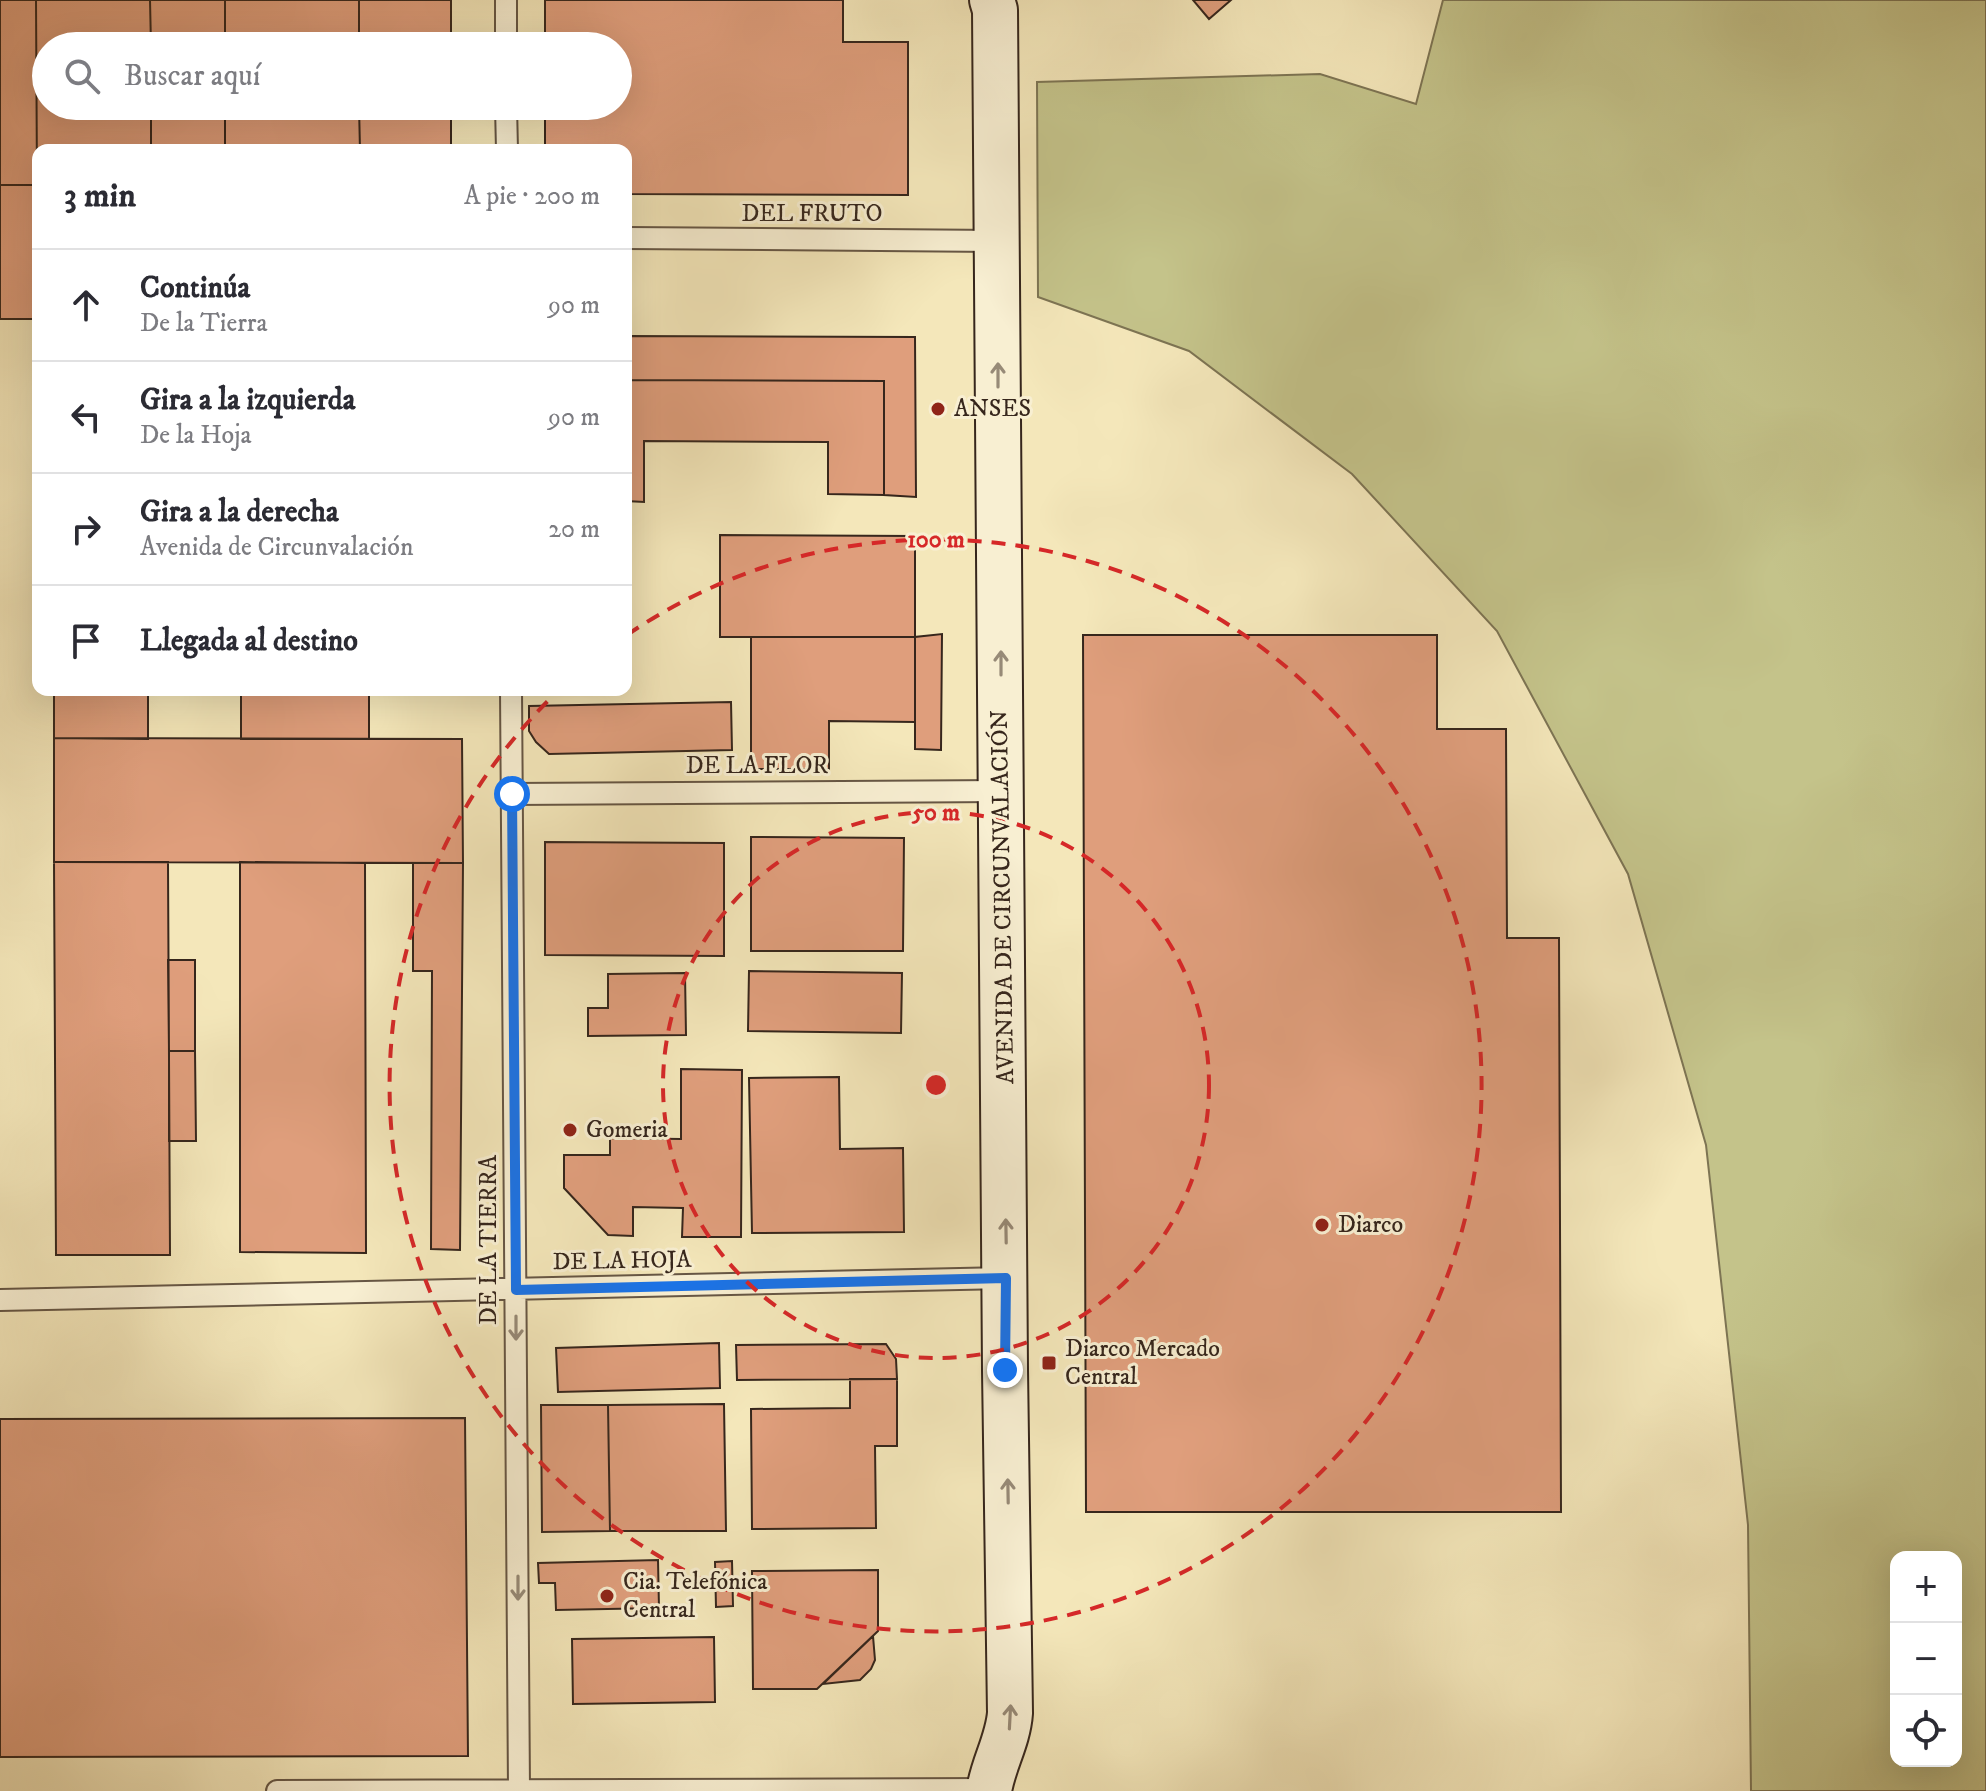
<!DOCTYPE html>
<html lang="es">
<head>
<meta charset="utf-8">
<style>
	body { margin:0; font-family:"IM FELL DW Pica",serif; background:#f7f7f7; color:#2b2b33 }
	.controls { position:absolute; right:24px; bottom:24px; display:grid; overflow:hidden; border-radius:16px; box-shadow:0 8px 32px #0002 }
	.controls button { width:72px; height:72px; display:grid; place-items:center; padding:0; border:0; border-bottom:2px solid #e1e1e2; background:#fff; color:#2b2b33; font:40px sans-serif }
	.stop { position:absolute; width:24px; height:24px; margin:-18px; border:6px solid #1a73e8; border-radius:50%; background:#fff }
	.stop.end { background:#1a73e8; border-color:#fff; box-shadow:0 2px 8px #0008 }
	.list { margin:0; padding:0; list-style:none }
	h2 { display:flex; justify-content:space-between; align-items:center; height:104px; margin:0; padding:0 32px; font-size:34px }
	h2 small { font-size:26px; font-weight:400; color:#7c7c81 }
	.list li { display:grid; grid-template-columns:52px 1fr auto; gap:24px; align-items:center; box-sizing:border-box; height:112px; padding:0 32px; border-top:2px solid #e1e1e2 }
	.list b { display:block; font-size:30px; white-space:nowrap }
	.list p { margin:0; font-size:26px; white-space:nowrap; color:#7c7c81 }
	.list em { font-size:26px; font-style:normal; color:#7c7c81 }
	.icon { flex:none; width:44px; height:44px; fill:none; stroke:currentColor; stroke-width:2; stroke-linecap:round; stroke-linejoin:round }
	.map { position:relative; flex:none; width:1986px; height:1791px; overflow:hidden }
	.search { position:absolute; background:#fff; box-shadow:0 8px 32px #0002; left:32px; top:32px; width:600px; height:88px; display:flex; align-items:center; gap:20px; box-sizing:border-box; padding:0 28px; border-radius:44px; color:#7c7c81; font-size:30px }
	.panel { position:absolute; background:#fff; box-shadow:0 8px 32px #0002; left:32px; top:144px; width:600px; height:552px; border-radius:16px }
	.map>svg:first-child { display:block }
</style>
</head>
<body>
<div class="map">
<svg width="1986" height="1791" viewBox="0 0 1986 1791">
	<rect width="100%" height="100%" fill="#f4e7ba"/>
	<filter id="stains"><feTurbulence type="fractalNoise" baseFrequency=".0025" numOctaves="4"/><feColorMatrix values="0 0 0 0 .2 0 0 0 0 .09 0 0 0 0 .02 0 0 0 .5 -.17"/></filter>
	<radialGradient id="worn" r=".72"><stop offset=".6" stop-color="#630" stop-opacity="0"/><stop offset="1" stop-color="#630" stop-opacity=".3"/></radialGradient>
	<path fill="#c4c38a" stroke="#7d7453" stroke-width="2" fill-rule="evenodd" d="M1443 0H1986V1791H1751L1748 1525 1706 1145 1628 874 1497 631 1352 474 1189 351 1038 297 1037 82 1320 74 1416 104ZM1896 1557H1956V1761H1896Z"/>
	<path fill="#df9e7c" stroke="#36261c" stroke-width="2" d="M0 0H36L37 185H0Z
		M36 0H150L151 46H46V106H151V150H38L37 185Z
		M150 0H225V46H151Z
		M225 0H359V46H225Z
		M359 0H451V46H359Z
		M545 0H843V42H908V195L626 194V150H545V106H618V46H545Z
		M1193 0H1231L1209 19Z
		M151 106H225V150H151Z
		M225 106H359L360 150H225Z
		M359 106H451V150H360Z
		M0 185H38V319H0Z
		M626 336 915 337 916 497 884 495V381L626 380Z
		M626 380 884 381V495L828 494V442L644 441V502L626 501Z
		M720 535 915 536V637H720Z
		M942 634 941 750 915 749V637Z
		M1083 635H1437V729H1506L1507 938H1559L1561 1512H1086Z
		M751 637H915V722L829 721V769H751Z
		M54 690H148V739L54 738Z
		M241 690H369V739H241Z
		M731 702 732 750 549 754 536 742 529 731V706Z
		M54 738 462 739 463 863 54 862Z
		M751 837 904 838 903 951H751Z
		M545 842 724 843V956L545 955Z
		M54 862H168L170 1255H56Z
		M240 862 365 863 366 1253 240 1252Z
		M413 863H463L460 1250 431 1249 432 971H413Z
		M168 960H195V1051H169Z
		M749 971 902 973 901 1033 748 1031Z
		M685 973 686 1035 588 1036V1008H608V974Z
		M169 1051H195L196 1141H169Z
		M681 1069 742 1070 741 1237H682L683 1208 633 1207V1236L608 1235 564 1188V1155H610V1138L681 1139Z
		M839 1077 840 1149 903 1148 904 1232 752 1233 749 1078Z
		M719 1343 720 1388 558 1392 556 1348Z
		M886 1344 896 1359 897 1379 737 1380 736 1345Z
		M850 1379H897V1446H875L876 1528 752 1529 751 1409 850 1408Z
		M724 1404 726 1531H610L608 1405Z
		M541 1405H608L610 1531 542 1532Z
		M465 1418 468 1756 0 1757V1419Z
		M658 1560 659 1608 556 1610 555 1583H539L538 1563Z
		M732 1561 733 1606 716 1607 715 1562Z
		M878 1570V1631L817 1689H753L752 1571Z
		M873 1636 875 1660 871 1669 860 1680 823 1684Z
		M714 1637 715 1702 573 1704 572 1639Z"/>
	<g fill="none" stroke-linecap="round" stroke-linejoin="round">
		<g stroke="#665644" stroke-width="24">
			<path id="lane" d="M506 0V46
				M506 106 507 150
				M626 238 997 241
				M511 690 519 1790
				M512 794 1002 791
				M0 1300 1006 1278
				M277 1791 989 1789"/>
		</g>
		<g stroke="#36261c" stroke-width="48">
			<path id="secondary" d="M989 1791C993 1764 1008 1741 1010 1713L1005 1370 995 10 992 0"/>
		</g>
		<use href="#lane" stroke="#f8efd2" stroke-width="20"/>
		<use href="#secondary" stroke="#f8efd2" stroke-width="44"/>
	</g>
	<defs><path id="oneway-shaft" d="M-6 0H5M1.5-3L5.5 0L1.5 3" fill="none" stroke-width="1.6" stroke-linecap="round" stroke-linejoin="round" transform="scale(2)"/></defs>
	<g stroke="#978a77">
		<use href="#oneway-shaft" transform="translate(998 375) rotate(-90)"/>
		<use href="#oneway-shaft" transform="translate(1001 663) rotate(-90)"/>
		<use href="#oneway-shaft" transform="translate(1006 1231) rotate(-91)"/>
		<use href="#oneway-shaft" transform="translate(516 1328) rotate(90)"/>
		<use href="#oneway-shaft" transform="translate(1008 1491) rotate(-91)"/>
		<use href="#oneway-shaft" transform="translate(518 1588) rotate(90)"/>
		<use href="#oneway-shaft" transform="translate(1010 1717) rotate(-87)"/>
	</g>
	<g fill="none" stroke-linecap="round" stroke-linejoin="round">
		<path stroke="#1a73e8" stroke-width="10" d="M512 794 516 1290 1006 1278 1005 1370"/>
	</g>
	<g fill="none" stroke="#d62828" stroke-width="4" stroke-dasharray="14 10">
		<circle cx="936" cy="1085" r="273"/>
		<path d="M627 635A546 546 0 1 1 557 692"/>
	</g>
	<g fill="#8f2418" stroke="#f8efd2" stroke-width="3">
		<circle cx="938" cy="409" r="8"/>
		<circle cx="570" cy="1130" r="8"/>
		<circle cx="1322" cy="1225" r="8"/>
		<rect x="1041" y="1355" width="16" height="16" rx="4"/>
		<circle cx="607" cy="1596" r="8"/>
	</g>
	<g text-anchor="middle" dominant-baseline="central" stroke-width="6" stroke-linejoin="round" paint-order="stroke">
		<g font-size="24" fill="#36261c" stroke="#f8efd2">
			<text x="812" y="214">DEL FRUTO</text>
			<text x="757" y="766">DE LA FLOR</text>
			<text transform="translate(1003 897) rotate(-91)">AVENIDA DE CIRCUNVALACIÓN</text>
			<text transform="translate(489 1240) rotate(-90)">DE LA TIERRA</text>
			<text transform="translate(622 1261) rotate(-1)">DE LA HOJA</text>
		</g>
		<g font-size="24" fill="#36261c" stroke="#f8efd2" text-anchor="start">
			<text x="954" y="409">ANSES</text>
			<text x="586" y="1130">Gomeria</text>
			<text x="1338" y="1225">Diarco</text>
			<text x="1065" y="1349">Diarco Mercado<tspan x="1065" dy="28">Central</tspan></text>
			<text x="623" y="1582">Cia. Telefónica<tspan x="623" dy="28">Central</tspan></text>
		</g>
	</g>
	<circle cx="936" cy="1085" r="12" fill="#d62828" stroke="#f8efd2" stroke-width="4"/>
	<g font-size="24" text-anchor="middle" font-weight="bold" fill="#d62828" stroke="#f8efd2" stroke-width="6" stroke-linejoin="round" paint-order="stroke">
		<text x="936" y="547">100 m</text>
		<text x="936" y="820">50 m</text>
	</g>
	<rect width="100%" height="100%" filter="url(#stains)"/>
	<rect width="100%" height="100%" fill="url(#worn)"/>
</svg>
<div class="controls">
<button>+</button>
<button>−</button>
<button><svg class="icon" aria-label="locate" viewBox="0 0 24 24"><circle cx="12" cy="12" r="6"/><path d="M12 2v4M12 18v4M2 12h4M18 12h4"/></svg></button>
</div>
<div class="stop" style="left:512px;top:794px"></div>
<div class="stop end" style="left:1005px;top:1370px"></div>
<div class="search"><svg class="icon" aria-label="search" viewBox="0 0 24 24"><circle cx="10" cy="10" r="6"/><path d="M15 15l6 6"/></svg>Buscar aquí</div>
<section class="panel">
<h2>3 min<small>A pie · 200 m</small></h2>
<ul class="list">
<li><svg class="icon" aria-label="ahead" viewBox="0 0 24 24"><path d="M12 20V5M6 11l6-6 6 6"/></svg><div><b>Continúa</b><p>De la Tierra</p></div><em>90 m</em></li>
<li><svg class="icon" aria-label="left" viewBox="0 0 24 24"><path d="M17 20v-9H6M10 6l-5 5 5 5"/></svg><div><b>Gira a la izquierda</b><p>De la Hoja</p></div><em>90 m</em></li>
<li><svg class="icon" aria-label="right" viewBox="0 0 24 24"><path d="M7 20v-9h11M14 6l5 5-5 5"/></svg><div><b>Gira a la derecha</b><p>Avenida de Circunvalación</p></div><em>20 m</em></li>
<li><svg class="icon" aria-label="arrive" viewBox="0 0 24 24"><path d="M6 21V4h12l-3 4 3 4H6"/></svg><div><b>Llegada al destino</b></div></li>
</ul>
</section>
</div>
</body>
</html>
